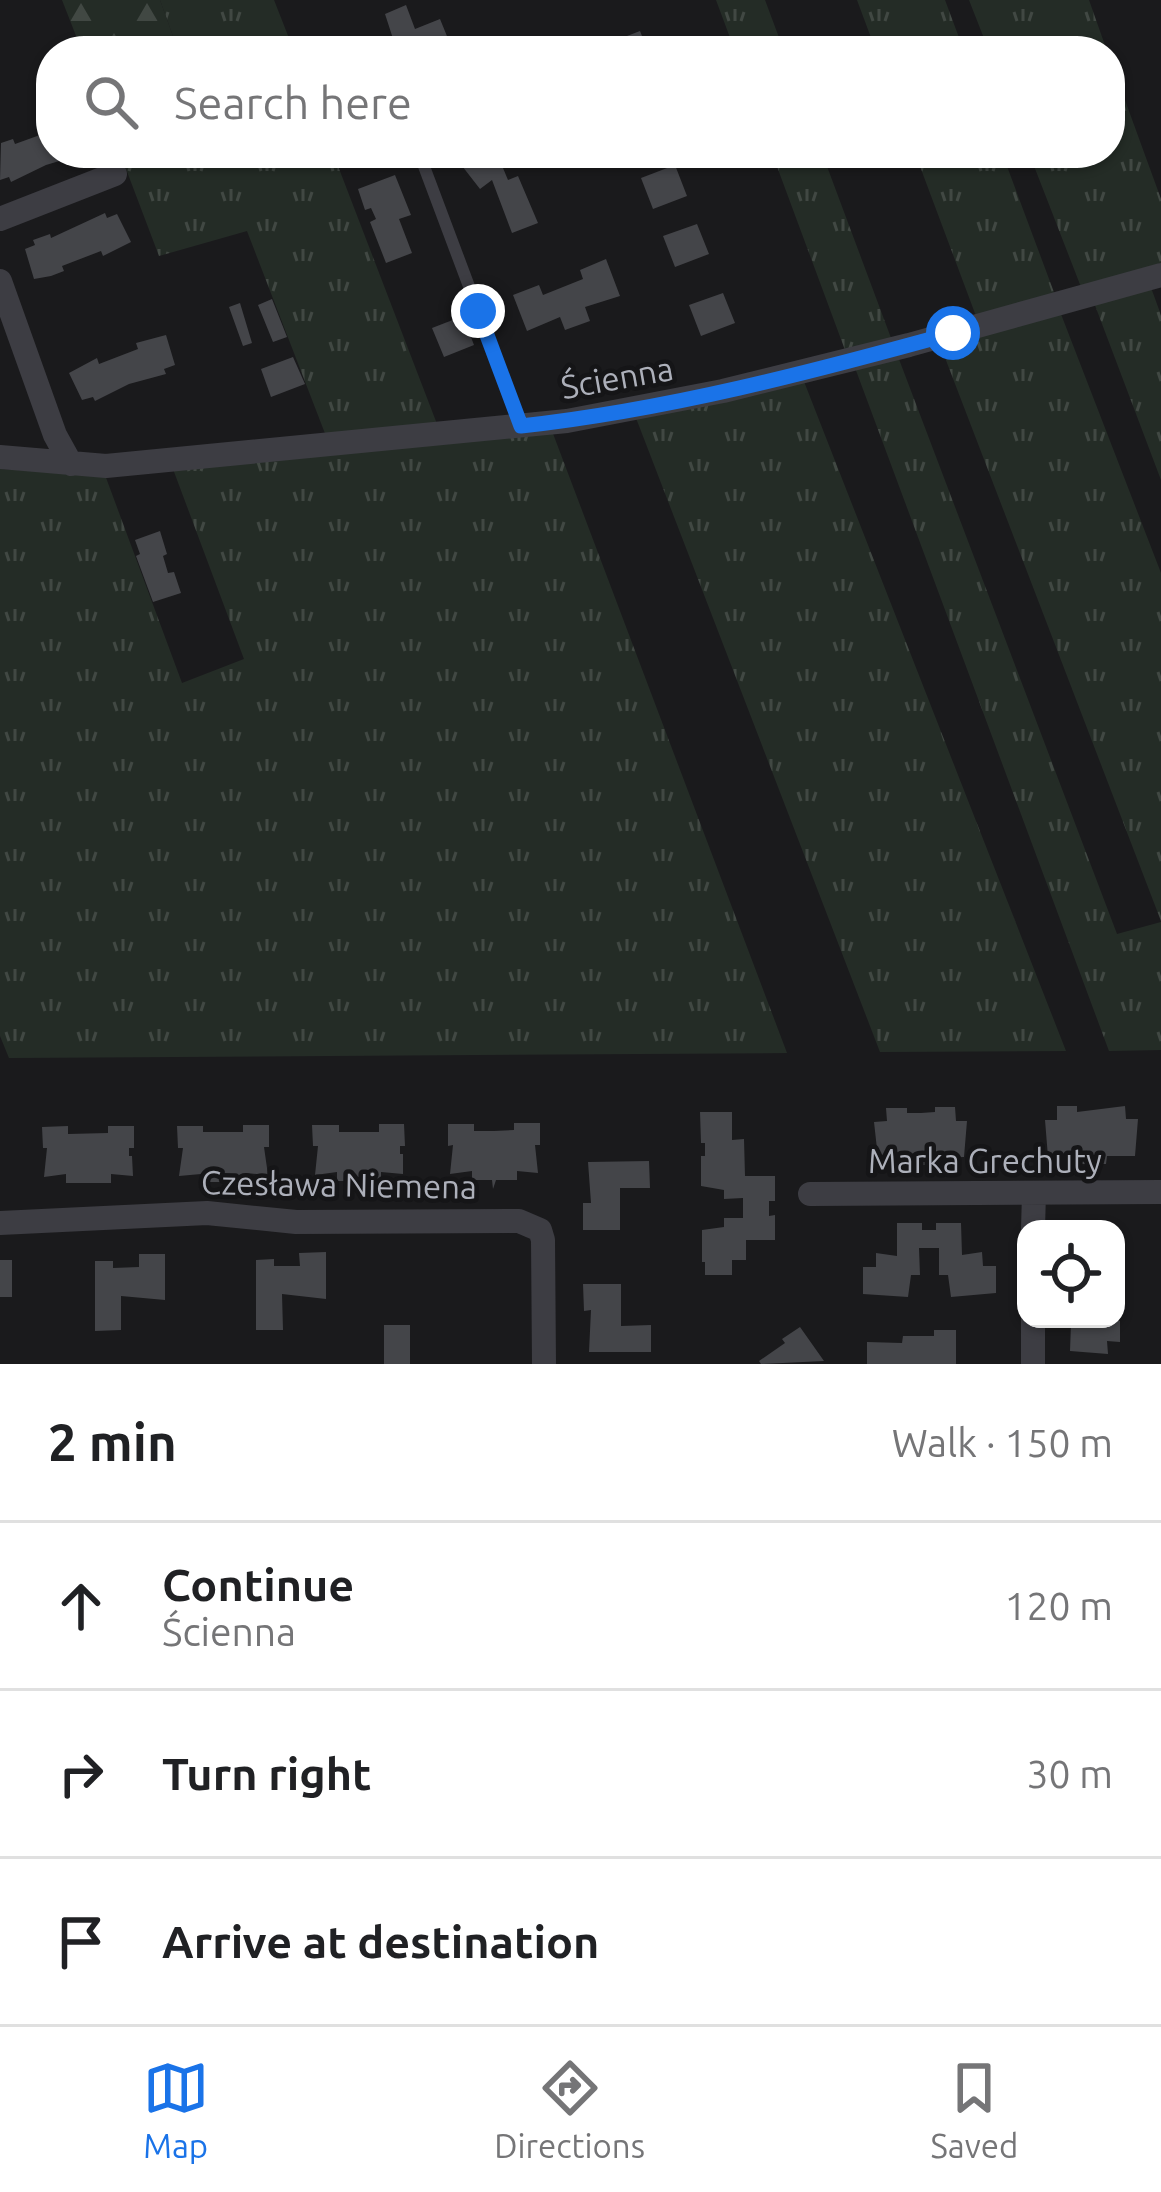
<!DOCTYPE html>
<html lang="en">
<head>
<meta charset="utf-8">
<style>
	body { margin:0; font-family:Ubuntu,sans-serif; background:#f6f6f6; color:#202124 }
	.controls { position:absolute; right:36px; bottom:36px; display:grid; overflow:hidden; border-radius:24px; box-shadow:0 3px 9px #0004 }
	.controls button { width:108px; height:108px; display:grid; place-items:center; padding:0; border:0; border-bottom:3px solid #e0e0e0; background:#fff; color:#202124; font:60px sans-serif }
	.stop { position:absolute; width:36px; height:36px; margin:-27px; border:9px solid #1a73e8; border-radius:50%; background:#fff }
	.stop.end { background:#1a73e8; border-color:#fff; box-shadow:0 3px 12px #0008 }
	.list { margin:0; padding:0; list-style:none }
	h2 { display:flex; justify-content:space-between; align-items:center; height:156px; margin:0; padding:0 48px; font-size:51px }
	h2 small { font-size:39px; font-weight:400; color:#757577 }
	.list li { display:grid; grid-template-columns:78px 1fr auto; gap:36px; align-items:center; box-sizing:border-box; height:168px; padding:0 48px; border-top:3px solid #e0e0e0 }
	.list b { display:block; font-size:45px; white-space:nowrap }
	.list p { margin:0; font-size:39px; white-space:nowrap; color:#757577 }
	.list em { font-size:39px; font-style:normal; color:#757577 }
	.icon { flex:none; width:66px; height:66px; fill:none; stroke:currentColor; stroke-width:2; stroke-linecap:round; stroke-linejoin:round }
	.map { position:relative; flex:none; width:1161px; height:1364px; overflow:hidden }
	.search { position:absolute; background:#fff; box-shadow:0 3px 9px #0004; left:36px; right:36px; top:36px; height:132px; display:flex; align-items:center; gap:30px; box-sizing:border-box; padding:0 42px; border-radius:48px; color:#757577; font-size:45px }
	.sheet { height:660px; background:#fff }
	nav { display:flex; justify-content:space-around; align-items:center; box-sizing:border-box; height:168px; border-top:3px solid #e0e0e0; background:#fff; font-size:33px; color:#757577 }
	nav a { display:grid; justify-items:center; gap:6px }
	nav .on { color:#1a73e8 }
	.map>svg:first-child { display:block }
</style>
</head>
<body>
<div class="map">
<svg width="1161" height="1364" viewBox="0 0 1161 1364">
	<defs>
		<pattern id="grass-tufts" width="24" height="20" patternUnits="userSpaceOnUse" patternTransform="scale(3)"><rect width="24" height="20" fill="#242c26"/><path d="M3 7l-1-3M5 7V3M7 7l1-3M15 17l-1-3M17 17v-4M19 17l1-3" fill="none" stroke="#414843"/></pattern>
		<pattern id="forest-firs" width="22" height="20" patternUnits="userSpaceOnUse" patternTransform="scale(3)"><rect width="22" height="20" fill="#242c26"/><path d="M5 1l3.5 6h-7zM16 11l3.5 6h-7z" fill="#414843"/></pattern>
	</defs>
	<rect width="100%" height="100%" fill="#1a1a1c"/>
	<path fill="url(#grass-tufts)" d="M160 0H274L294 51H134L174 39Z
		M716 0H765L784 51H735Z
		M857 0H945L964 51H876Z
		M969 0H1089L1107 51H989Z
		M1110 59 1161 199V263L1081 287 1029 153H1110Z
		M120 153H333L437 424 326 436 247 231 159 256Z
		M772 153H822L891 338 845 350Z
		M915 153H1002L1055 295 976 316Z
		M1150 285 1161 315V480L1093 300Z
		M1059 309 1161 573V921L939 342Z
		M897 354 1117 934 1161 922V1050L1109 1051 854 365Z
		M803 379 1066 1051 880 1052 636 418Z
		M552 431 787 1053 9 1058 0 1036V469L105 475 182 683 244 659 173 469Z"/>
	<path fill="url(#forest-firs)" d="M62 0H160L174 39 134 51H82Z"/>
	<path fill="#444549" d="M406 5 415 29 440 19 451 46 460 43 464 51H397L385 14Z
		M640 31 648 51H588Z
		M51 131V153H86L46 165 11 182 9 177 0 180 1 143 13 139 15 144Z
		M452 153H524L503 168 508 180 518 176 538 223 512 233 492 180 480 189Z
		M675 165 687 196 653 209 641 178Z
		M395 175 411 215 399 219 412 253 386 263 370 222 376 219 371 208 365 210 358 189Z
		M105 213 107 218 117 214 131 242 103 256 101 251 62 266 64 271 51 276 34 279 25 249 35 245 33 240 50 234 51 238Z
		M697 224 709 254 675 267 663 236Z
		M606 259 620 296 585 307 590 321 565 330 560 317 527 331 513 295 539 285 543 295 583 279 580 270Z
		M723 293 735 323 701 336 689 305Z
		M272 299 287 337 273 342 258 305Z
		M240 303 252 343 243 346 229 307Z
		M463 316 474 345 444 357 432 328Z
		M166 335 175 365 164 369 166 374 129 384 95 401 93 397 82 400 69 373 97 358 99 364 138 349 136 343Z
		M293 357 305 384 271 397 261 369Z
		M160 531 167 554 163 556 168 573 174 572 181 593 153 602 136 556 140 554 135 540Z
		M1057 1106H1077V1112L1125 1106 1126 1119H1138L1135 1156H1107L1106 1164H1077L1076 1156 1048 1157 1045 1120H1057Z
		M935 1107H955L956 1121H967L964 1157 936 1158V1165H906V1157L878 1158 874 1122 887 1121 886 1108H907V1113H921L935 1112Z
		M700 1112H732V1140L744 1139 745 1176H775V1201H769V1216L775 1215V1240H746V1260H732V1275H705V1262H702V1230L724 1227V1218H743V1198L724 1199V1190L701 1186V1156H705V1143H701Z
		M514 1123H540V1145H535L538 1173 517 1171V1180H496L493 1189 492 1180H472V1171L450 1174 453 1145 448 1146V1124H474V1131H494L514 1130Z
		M379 1124H404L405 1146H400V1154H403V1174L381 1172V1181H337V1172L315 1175 318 1146H313L312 1125H339V1132H379Z
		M243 1125H269V1147H264L268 1175 246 1173V1182H201V1174L179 1176 183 1148H178L177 1126H203V1132H243Z
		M68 1126V1134L108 1133V1126H134V1148H129V1156H132L133 1176 111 1174V1183H66V1174L44 1177 47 1148H43L42 1127Z
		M649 1161 650 1188H620V1230H583V1203H591L588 1162Z
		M897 1223H922V1230H936V1223H961L962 1255 982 1252 983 1266H996V1293L951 1297 948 1275H939V1248H919L920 1275H911L908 1297 863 1294V1267H876V1253L897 1256Z
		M326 1252V1299L282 1294 283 1330H256V1260L274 1259V1266H300L299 1253Z
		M139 1254H165V1300L121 1296V1330L95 1331V1261H113V1268L139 1267Z
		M0 1260H12V1297H0Z
		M583 1284H621V1326L651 1325V1352H589L591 1310 584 1311Z
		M1063 1319H1115L1120 1321V1342L1107 1341 1108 1354 1070 1351 1071 1323H1063Z
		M384 1325H410V1364H384Z
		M800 1327 824 1361 761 1364 759 1361 785 1343 782 1339Z
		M934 1330H956V1364H867V1342L902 1343 903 1336H934Z"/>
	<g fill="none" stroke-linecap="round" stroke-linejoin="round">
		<path stroke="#3d3d43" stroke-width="12" d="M419 153 521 425"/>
		<path stroke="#3d3d43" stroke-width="24" d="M0 219 115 174
			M0 281 55 435 71 464
			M0 457 106 466 567 421 723 391 909 345 1161 275
			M810 1194 1161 1192
			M0 1223 207 1213 296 1222 519 1221 540 1230 543 1240 544 1364
			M1033 1229 1034 1193
			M1033 1364V1319"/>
	</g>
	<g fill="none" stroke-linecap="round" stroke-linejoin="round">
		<path stroke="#1a73e8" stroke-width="15" d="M478 311 521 426C667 410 812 372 953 333"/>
	</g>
	<g text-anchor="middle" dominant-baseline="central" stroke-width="9" stroke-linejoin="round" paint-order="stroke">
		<g font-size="33" fill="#adb0ba" stroke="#151517">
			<text transform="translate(617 377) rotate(-10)">Ścienna</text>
			<text x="985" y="1160">Marka Grechuty</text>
			<text transform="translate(339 1184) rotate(1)">Czesława Niemena</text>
		</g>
	</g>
</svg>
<div class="controls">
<button><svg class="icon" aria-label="locate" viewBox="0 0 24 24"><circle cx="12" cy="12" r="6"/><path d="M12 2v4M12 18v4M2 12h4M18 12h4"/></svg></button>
</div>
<div class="stop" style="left:953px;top:333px"></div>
<div class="stop end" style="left:478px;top:311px"></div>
<div class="search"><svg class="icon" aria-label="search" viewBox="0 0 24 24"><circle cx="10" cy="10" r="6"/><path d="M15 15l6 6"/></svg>Search here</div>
</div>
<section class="sheet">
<h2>2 min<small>Walk · 150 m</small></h2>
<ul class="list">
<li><svg class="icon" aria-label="ahead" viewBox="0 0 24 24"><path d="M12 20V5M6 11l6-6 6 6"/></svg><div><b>Continue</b><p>Ścienna</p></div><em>120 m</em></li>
<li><svg class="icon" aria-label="right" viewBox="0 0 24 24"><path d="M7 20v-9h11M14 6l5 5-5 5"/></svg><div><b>Turn right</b></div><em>30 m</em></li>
<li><svg class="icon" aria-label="arrive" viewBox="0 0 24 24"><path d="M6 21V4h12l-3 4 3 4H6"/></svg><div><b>Arrive at destination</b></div></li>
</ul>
</section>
<nav>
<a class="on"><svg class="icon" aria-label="map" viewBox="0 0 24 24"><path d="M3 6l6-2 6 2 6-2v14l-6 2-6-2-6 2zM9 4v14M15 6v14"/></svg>Map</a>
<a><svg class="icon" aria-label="directions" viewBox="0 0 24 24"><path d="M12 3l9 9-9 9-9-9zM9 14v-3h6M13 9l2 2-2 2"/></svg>Directions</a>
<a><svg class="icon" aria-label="saved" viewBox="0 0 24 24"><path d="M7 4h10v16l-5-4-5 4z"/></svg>Saved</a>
</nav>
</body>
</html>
